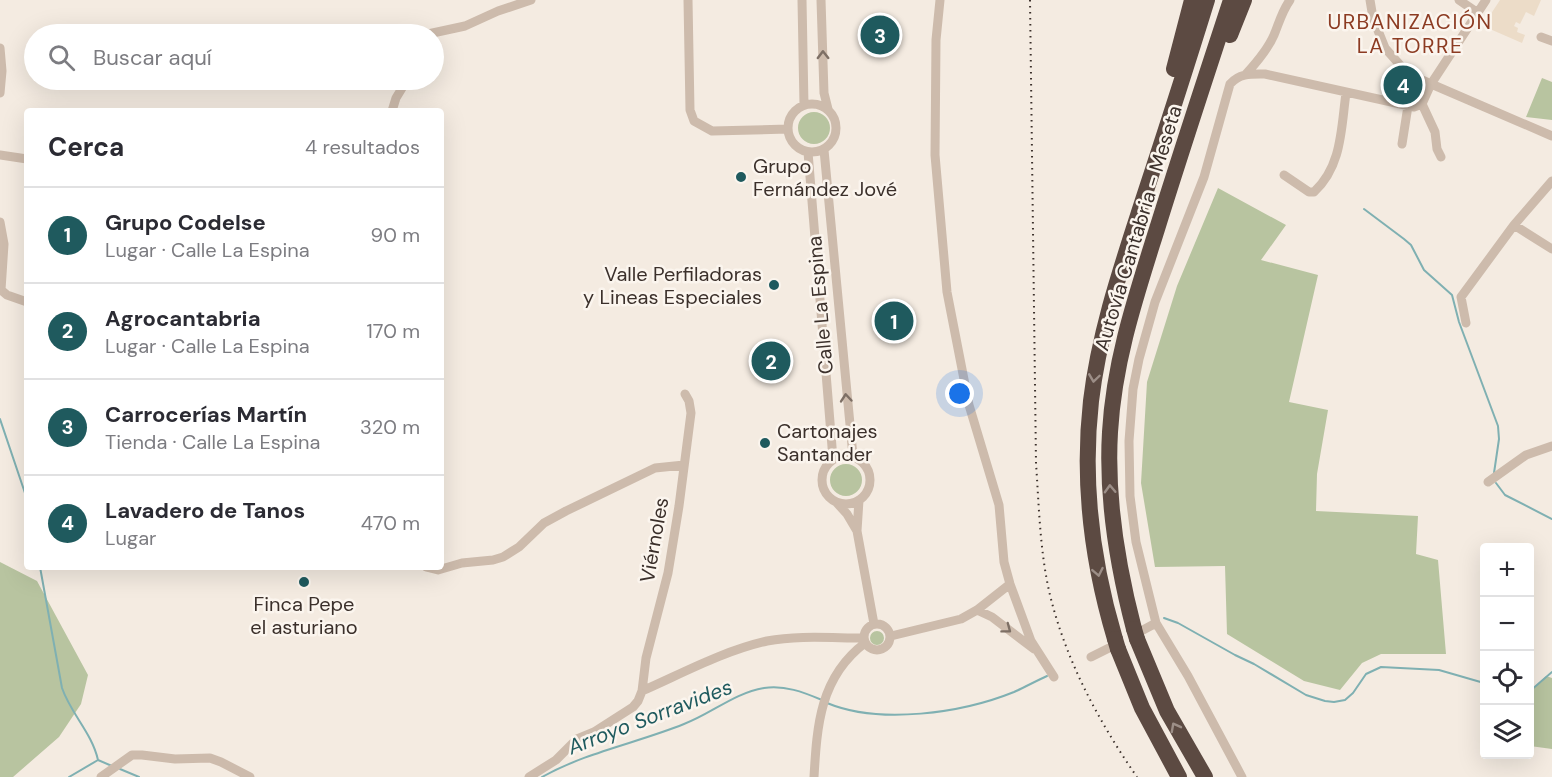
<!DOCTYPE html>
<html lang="es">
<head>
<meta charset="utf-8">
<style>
	body { margin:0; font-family:"DM Sans",sans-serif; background:#f7f7f7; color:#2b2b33 }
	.controls { position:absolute; right:18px; bottom:18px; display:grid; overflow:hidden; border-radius:6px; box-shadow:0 6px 24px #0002 }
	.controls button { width:54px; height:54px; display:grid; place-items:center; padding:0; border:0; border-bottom:2px solid #e1e1e2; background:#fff; color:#2b2b33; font:30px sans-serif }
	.you { position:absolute; left:960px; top:394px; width:21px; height:21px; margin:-15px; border:4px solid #fff; border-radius:50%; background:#1a73e8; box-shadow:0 0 0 9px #1a73e833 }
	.badge { display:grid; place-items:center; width:39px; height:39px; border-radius:50%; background:#1f5a5e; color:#fff; font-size:20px; font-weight:700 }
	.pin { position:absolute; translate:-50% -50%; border:3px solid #fff; box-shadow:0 2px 6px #0006 }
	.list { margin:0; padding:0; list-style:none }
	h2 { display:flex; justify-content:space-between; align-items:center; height:78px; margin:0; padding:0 24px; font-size:26px }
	h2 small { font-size:20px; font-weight:400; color:#7c7c81 }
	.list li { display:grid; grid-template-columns:39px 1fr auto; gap:18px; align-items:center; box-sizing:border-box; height:96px; padding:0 24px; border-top:2px solid #e1e1e2 }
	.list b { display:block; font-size:22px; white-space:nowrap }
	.list p { margin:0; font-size:20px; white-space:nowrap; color:#7c7c81 }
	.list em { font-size:20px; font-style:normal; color:#7c7c81 }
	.icon { flex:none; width:33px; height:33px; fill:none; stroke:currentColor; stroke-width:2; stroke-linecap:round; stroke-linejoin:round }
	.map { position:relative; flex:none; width:1552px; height:777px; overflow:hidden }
	.search { position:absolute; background:#fff; box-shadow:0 6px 24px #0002; left:24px; top:24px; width:420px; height:66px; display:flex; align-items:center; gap:15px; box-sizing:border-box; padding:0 21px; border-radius:33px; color:#7c7c81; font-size:22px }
	.panel { position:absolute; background:#fff; box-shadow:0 6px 24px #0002; left:24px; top:108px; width:420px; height:462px; border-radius:6px }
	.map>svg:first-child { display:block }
</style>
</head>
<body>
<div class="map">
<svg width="1552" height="777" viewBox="0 0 1552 777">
	<rect width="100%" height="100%" fill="#f4ebe1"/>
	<path fill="#b8c4a0" d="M1542 78 1552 82V120L1526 117Z
		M798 128a16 16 0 1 1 32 0a16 16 0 1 1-32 0Z
		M1218 188 1286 225 1261 260 1318 275 1289 402 1328 410 1317 474 1316 511 1418 516 1416 554 1438 560 1446 654H1381L1362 663 1340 690 1304 681 1227 634 1225 566 1155 567 1141 483 1147 382 1177 286Z
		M830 480a16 16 0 1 1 32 0a16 16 0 1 1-32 0Z
		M0 562 37 581 88 675 81 704 59 737 13 777H0Z
		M870 638a7 7 0 1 1 14 0a7 7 0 1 1-14 0Z
		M1546 676 1552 678V749L1530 746V691Z"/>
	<path fill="#ecdcc8" d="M1500 0H1541L1534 16 1526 12 1520 24 1516 22 1514 26 1518 28 1517 32 1525 35 1522 43 1483 26Z
		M1410 78 1426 85 1417 99 1392 98 1400 89 1407 90Z"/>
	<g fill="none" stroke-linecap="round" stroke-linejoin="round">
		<path stroke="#7fb0b2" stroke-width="2" d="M1364 209 1404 239 1411 245 1424 270 1452 295 1459 322 1498 426 1499 439 1494 473
			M0 419 27 499
			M1496 483 1505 495 1552 519
			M40 567 62 688C71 714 92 733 98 760
			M1164 618 1178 623 1235 655 1254 664 1306 695 1325 701 1334 702 1345 700 1353 693 1366 674 1381 667 1439 670 1484 683
			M1530 691 1552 672
			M827 703C880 725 962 713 1014 692 1025 687 1036 681 1047 676
			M98 760 112 766
			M120 769 139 777
			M69 777 98 760
			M542 777C587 752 637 743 684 724 711 714 734 693 764 688 785 685 803 692 822 700"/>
		<path stroke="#cdbbac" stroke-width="9" d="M688 0 690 110 694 121 712 131 788 129
			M802 0 804 105
			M821 0 824 93 828 109
			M940 0 936 40 935 155 947 292 969 405 999 505 1004 562 1010 584 1031 641 1054 677
			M1370 0 1373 18 1385 48 1408 74 1552 136
			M1459 0 1478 13
			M428 34 465 26 498 11 531 0
			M1541 37 1552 41
			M0 48 2 71 0 93
			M1246 74C1257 62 1268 49 1274 35 1279 23 1282 11 1290 0
			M788 128a24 24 0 1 1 48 0a24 24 0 1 1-48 0Z
			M1422 104 1435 132 1437 149 1441 157
			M392 111 396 98 407 80
			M1402 144 1408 106
			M824 150 853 456
			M808 152 833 459
			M0 155 27 159
			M1284 175 1309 192H1314C1342 166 1341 129 1346 93
			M0 222 4 244 1 290 7 295 27 302
			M1514 225 1552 249
			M1466 323 1461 297 1514 225 1552 181
			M822 480a24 24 0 1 1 48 0a24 24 0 1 1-48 0Z
			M1488 482 1526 455 1552 446
			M859 500 857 531 874 624
			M837 503 847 514 857 531
			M426 567 438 570 462 563 493 560 503 557 519 547 544 523 566 511 655 468 684 465
			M977 610 992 617 1034 649
			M864 637a13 13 0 1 1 26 0a13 13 0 1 1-26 0Z
			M1143 630 1156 623
			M891 636 961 619 977 610 1010 584
			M1091 657 1109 648
			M642 691C683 673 723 651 767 641 798 635 832 638 864 638
			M101 777 132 755H142L175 759 210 758 221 762 250 777
			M529 777 556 760 577 739 594 732 633 707 638 701 642 691 646 658 668 573 679 506 691 413 689 401 685 394
			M814 777C817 725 820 677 865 643
			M1242 777 1188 676 1156 623 1136 542 1130 496 1129 441 1133 389 1139 359 1155 302 1204 177 1230 84C1240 73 1251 74 1265 74L1414 107 1422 104 1431 84 1486 0"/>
		<path stroke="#5c4a42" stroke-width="16" d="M1230 35 1244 0
			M1174 69 1192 0
			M1134 629C1117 564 1106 499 1110 432 1114 361 1136 296 1157 229 1181 152 1206 76 1231 0
			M1115 639C1092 562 1082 481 1091 401 1099 333 1121 268 1142 203 1164 136 1186 68 1207 0
			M1137 639 1167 711 1205 777
			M1118 649 1142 708 1179 777"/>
		<path stroke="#3b302b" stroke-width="2" stroke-dasharray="1.5 4.5" stroke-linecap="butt" d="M1030 0 1036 463C1039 507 1040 553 1050 595 1066 661 1099 722 1137 777"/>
		<path stroke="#5c4a42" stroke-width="16" d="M1134 629 1137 639
			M1115 639 1118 649"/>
	</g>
	<defs><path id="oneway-chevron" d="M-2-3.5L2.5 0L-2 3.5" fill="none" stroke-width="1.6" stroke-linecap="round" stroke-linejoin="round" transform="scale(1.5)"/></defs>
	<g stroke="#7d6f65">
		<use href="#oneway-chevron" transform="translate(823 55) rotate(-91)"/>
		<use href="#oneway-chevron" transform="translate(846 398) rotate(-95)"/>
		<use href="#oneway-chevron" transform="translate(1007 629) rotate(37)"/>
	</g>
	<g stroke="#9c8e87">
		<use href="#oneway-chevron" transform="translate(1094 378) rotate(98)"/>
		<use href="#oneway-chevron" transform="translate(1110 489) rotate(-92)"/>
		<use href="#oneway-chevron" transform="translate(1098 572) rotate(79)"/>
		<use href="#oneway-chevron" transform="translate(1175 727) rotate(-118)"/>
	</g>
	<g fill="#1f5a5e" stroke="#fbf5ee" stroke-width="2">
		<circle cx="741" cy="177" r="6"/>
		<circle cx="774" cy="285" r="6"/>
		<circle cx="765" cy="443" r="6"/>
		<circle cx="304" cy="582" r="6"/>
	</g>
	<g text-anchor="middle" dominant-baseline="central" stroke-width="5" stroke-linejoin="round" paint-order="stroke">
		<g font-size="20" fill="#3b302b" stroke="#fbf5ee" text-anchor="start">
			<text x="753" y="166">Grupo<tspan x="753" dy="23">Fernández Jové</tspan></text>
			<text x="762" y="274" text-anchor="end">Valle Perfiladoras<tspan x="762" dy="23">y Lineas Especiales</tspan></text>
			<text x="777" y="431">Cartonajes<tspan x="777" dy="23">Santander</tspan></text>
			<text x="304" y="604" text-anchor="middle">Finca Pepe<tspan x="304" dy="23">el asturiano</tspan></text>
		</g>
		<g font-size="20" fill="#3b302b" stroke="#fbf5ee">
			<text transform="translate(1138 228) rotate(-73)">Autovía Cantabria - Meseta</text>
			<text transform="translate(820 305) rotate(-95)">Calle La Espina</text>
			<text transform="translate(654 540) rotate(-80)">Viérnoles</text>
		</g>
		<g font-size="21" letter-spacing="1.5" fill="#8c3b22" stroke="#fbf5ee">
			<text x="1410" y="22">URBANIZACIÓN<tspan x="1410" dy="24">LA TORRE</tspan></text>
		</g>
		<g font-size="21" font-style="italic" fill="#1f5a5e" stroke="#fbf5ee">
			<text transform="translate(650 717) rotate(-21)">Arroyo Sorravides</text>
		</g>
	</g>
</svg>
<div class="controls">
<button>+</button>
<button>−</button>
<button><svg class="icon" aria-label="locate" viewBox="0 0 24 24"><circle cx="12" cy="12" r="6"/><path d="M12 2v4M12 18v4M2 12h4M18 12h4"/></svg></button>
<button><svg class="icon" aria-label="layers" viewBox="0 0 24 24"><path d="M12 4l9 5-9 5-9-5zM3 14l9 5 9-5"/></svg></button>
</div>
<div class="you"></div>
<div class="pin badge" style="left:894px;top:321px">1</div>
<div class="pin badge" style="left:771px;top:361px">2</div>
<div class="pin badge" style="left:880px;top:35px">3</div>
<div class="pin badge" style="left:1403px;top:85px">4</div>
<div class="search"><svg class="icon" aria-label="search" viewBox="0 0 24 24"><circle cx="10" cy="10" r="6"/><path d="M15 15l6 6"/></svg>Buscar aquí</div>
<section class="panel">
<h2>Cerca<small>4 resultados</small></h2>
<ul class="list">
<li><span class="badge">1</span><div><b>Grupo Codelse</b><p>Lugar · Calle La Espina</p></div><em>90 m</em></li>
<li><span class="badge">2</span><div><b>Agrocantabria</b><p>Lugar · Calle La Espina</p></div><em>170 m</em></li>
<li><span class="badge">3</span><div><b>Carrocerías Martín</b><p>Tienda · Calle La Espina</p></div><em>320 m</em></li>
<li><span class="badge">4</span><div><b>Lavadero de Tanos</b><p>Lugar</p></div><em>470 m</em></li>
</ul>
</section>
</div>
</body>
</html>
